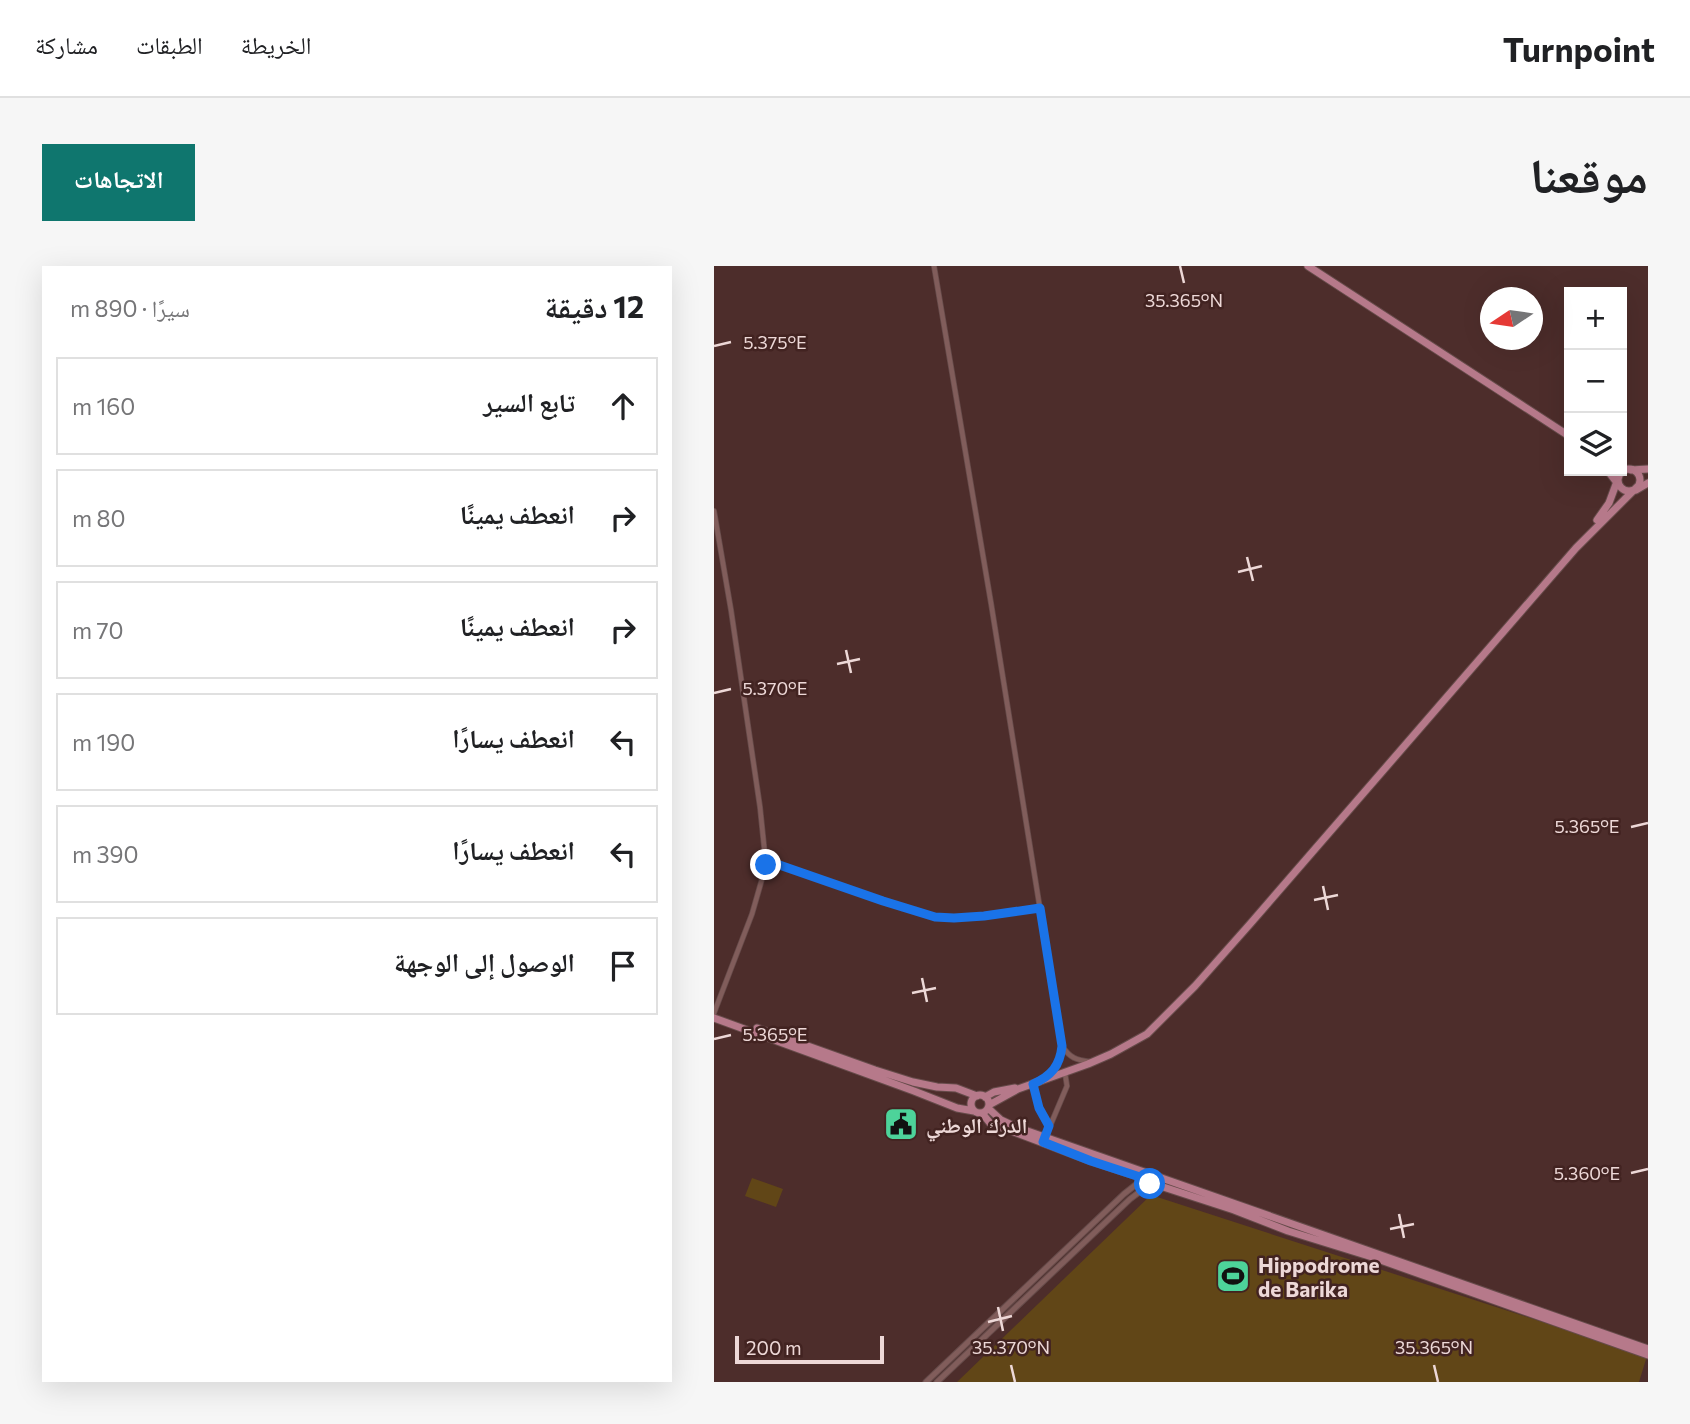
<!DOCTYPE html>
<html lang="ar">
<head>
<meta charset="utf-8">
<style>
	body { margin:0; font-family:Commissioner,"Noto Naskh Arabic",sans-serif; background:#f6f6f6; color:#202124; direction:rtl }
	.controls { position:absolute; right:21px; top:21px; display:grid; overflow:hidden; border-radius:0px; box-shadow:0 7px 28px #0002 }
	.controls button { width:63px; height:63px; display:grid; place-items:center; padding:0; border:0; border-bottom:2px solid #e0e0e0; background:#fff; color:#202124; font:35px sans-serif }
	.compass { position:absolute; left:766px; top:21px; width:63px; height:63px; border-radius:50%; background:#fff; box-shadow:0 7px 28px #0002; rotate:257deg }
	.scale { position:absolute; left:21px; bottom:18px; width:149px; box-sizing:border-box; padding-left:7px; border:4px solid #edd8d7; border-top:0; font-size:19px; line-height:24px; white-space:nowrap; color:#edd8d7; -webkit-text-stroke:5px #422321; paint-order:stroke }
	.stop { position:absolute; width:21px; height:21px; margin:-16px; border:5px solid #1a73e8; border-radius:50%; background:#fff }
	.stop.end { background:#1a73e8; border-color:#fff; box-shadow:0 2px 7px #0008 }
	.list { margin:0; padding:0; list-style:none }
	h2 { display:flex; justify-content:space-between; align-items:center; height:91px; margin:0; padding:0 28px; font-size:30px }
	h2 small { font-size:23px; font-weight:400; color:#757577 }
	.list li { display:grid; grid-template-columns:46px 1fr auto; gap:21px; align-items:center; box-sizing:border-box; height:98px; margin:0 14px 14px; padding:0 14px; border:2px solid #e0e0e0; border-radius:0px }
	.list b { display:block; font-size:26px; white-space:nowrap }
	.list em { font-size:23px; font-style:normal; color:#757577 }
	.icon { flex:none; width:38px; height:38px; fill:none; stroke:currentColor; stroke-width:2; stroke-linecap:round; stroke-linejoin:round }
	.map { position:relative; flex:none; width:934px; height:1116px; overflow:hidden; direction:ltr; border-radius:0px }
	header { display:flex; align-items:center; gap:42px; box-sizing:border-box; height:98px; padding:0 35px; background:#fff; border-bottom:2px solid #e0e0e0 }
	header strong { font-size:33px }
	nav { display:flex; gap:38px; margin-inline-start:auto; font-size:24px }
	.intro { display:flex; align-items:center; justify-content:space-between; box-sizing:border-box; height:168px; padding:0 42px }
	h1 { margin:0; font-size:49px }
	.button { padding:18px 32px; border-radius:0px; background:#0f766e; color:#fff; font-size:24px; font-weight:700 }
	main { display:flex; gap:42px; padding:0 42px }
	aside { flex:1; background:#fff; border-radius:0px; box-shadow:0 7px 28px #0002 }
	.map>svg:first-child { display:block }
</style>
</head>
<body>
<header>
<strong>Turnpoint</strong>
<nav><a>الخريطة</a><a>الطبقات</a><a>مشاركة</a></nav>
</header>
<div class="intro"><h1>موقعنا</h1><a class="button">الاتجاهات</a></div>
<main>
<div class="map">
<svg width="934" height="1116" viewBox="0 0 934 1116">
	<rect width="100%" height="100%" fill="#4d2d2b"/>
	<path fill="#614617" d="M38 912 69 923 62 941 31 930Z
		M437 929 933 1090 925 1116H243Z"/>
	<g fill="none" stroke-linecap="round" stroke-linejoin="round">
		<g stroke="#664b4a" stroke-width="6">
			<path id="minor" d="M220 0 277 337 348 780
				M0 245 17 344 46 541 52 599 38 648 0 747
				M51 594 169 635 221 651 240 652 270 650 326 642
				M332 811 344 800 348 780C356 792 362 794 377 796
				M319 818 325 842 335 860
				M331 872 353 820 351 807"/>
		</g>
		<g stroke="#664b4a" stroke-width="7">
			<path id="tertiary" d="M212 1116 410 928 429 913
				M223 1116 416 933 436 918"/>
		</g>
		<g stroke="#664b4a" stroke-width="9">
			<path id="primary" d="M594 0 855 170
				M904 214a11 11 0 1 1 22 0a11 11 0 1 1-22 0Z
				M917 204 934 203
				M894 205 904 218
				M922 224 934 217
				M883 254 895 237 905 210
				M0 752 200 825 243 842 260 845
				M43 762 161 804 199 816 223 821 242 822 263 830
				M257 838a9 9 0 1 1 18 0a9 9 0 1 1-18 0Z
				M271 831 280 826 301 822
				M275 839 304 823 374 798 397 788 433 768 481 720 536 658 862 282 923 221
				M274 842 287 854 302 861 433 907
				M268 847 276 857 377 895 429 912
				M439 909 934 1083
				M437 917 520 944 574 965 658 991 934 1089"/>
		</g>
		<use href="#minor" stroke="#815d5b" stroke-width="4.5"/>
		<use href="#tertiary" stroke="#815d5b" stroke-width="5"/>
		<use href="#primary" stroke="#b6798a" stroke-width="7"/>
	</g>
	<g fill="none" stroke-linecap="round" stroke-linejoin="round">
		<path stroke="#1a73e8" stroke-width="9" d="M52 599 51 594 169 635 221 651 240 652 270 650 326 642 348 780C346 800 337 810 319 818L325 842 335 860 329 876 377 895 429 912 431 916 436 918"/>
	</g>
	<path fill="none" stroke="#edd8d7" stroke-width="2.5" d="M466 0 470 17M0 80 17 76M533 291 539 315M524 306 548 300M132 384 137 407M123 398 146 393M0 427 17 423M917 561 934 557M609 620 614 644M600 634 624 629M208 712 213 736M198 727 222 722M0 773 17 769M917 907 934 903M685 948 690 972M676 963 700 958M284 1041 289 1065M274 1056 298 1050M297 1099 301 1116M720 1099 724 1116"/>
	<defs>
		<g id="civic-square" transform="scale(1.75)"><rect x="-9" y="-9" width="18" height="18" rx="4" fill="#4dd39a" stroke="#422321"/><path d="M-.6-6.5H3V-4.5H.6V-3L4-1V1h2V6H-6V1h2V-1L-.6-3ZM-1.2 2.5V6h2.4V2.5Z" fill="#111"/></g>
		<g id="stadium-square" transform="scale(1.75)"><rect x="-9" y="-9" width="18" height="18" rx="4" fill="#4dd39a" stroke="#422321"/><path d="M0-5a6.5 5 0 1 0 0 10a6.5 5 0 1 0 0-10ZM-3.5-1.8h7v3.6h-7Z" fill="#111"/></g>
	</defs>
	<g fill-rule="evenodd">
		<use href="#civic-square" x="187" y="858"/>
		<use href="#stadium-square" x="519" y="1010"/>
	</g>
	<g text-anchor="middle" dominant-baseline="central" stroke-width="5" stroke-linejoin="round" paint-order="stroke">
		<g font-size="21" font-weight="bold" fill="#edd8d7" stroke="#422321" text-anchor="start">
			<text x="212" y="858">الدرك الوطني</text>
			<text x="544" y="998">Hippodrome<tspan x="544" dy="24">de Barika</tspan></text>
		</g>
	</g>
	<g font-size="18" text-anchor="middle" fill="#edd8d7" stroke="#422321" stroke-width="5" stroke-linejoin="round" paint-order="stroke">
		<text x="470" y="41">35.365°N</text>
		<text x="61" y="83">5.375°E</text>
		<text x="61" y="429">5.370°E</text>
		<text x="873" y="567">5.365°E</text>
		<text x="61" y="775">5.365°E</text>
		<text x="873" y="914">5.360°E</text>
		<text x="297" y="1088">35.370°N</text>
		<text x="720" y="1088">35.365°N</text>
	</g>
</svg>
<div class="controls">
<button>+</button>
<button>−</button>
<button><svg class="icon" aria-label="layers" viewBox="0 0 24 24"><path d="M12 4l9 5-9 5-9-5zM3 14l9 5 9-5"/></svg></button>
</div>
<svg class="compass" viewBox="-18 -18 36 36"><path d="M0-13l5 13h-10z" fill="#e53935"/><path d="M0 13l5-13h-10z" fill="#757577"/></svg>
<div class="scale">200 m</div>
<div class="stop" style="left:436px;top:918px"></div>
<div class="stop end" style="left:52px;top:599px"></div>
</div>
<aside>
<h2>12 دقيقة<small>سيرًا · 890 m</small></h2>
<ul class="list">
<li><svg class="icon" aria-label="ahead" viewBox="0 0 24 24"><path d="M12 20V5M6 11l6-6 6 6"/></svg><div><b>تابع السير</b></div><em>160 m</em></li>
<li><svg class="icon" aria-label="right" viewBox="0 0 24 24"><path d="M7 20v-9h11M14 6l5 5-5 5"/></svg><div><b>انعطف يمينًا</b></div><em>80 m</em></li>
<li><svg class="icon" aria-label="right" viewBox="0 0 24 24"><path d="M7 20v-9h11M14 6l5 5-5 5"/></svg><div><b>انعطف يمينًا</b></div><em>70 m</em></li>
<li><svg class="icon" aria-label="left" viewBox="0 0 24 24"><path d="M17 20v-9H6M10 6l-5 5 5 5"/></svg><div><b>انعطف يسارًا</b></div><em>190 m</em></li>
<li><svg class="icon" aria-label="left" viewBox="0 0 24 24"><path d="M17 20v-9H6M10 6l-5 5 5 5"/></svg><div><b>انعطف يسارًا</b></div><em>390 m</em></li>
<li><svg class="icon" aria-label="arrive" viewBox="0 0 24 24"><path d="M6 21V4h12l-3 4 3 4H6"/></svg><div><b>الوصول إلى الوجهة</b></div></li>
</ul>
</aside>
</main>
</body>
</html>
